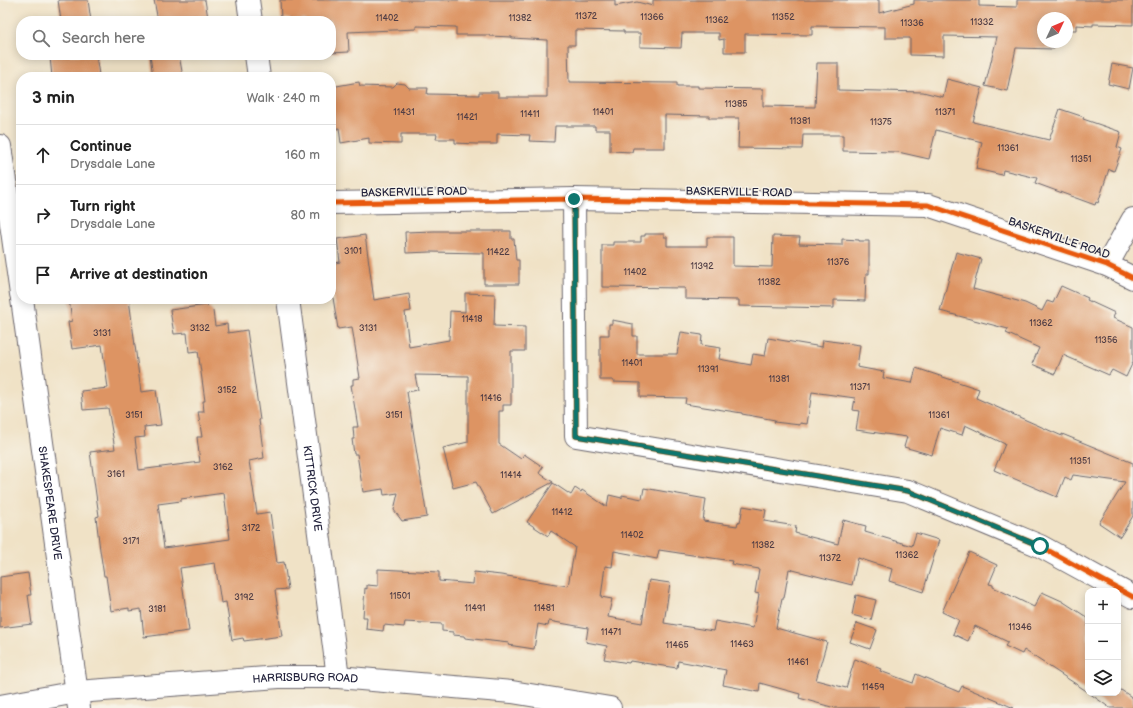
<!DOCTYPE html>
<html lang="en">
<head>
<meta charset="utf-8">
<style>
	body { margin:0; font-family:"Balsamiq Sans",sans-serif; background:#f2f2f2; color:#222 }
	.controls { position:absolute; right:12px; bottom:12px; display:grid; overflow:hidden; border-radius:8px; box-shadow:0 2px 10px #0003 }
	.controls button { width:36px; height:36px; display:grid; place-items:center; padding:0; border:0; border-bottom:1px solid #e0e0e0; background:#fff; color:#222; font:20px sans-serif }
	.compass { position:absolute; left:1037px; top:12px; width:36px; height:36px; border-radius:50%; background:#fff; box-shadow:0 2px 10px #0003; rotate:46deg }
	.stop { position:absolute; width:12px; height:12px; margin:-9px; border:3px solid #0f766e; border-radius:50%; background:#fff }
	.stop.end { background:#0f766e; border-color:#fff; box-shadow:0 1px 4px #0008 }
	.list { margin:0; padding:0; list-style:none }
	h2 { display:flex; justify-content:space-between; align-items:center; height:52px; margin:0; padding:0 16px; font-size:17px }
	h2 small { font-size:13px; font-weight:400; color:#767676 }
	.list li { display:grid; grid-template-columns:26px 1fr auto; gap:12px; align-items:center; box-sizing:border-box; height:60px; padding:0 16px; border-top:1px solid #e0e0e0 }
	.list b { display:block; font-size:15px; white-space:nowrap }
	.list p { margin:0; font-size:13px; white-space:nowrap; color:#767676 }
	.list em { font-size:13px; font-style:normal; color:#767676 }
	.icon { flex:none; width:22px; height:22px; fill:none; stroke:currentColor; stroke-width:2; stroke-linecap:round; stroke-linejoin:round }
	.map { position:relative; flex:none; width:1133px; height:708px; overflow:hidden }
	.search { position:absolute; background:#fff; box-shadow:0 2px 10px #0003; left:16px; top:16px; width:320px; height:44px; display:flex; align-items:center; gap:10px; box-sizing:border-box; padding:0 14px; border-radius:16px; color:#767676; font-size:15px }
	.panel { position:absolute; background:#fff; box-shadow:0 2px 10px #0003; left:16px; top:72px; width:320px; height:232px; border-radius:16px }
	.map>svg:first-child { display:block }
</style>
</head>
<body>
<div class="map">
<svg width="1133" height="708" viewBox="0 0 1133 708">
	<rect width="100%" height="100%" fill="#f7f3e8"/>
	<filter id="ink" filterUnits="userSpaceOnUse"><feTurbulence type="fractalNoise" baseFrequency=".025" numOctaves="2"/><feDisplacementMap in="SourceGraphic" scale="8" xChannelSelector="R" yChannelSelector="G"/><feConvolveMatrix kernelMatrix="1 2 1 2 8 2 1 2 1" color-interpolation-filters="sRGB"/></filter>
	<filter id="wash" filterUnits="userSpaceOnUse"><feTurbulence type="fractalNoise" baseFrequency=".012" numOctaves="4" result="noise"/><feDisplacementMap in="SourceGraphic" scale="16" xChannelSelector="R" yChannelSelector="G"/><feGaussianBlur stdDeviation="0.9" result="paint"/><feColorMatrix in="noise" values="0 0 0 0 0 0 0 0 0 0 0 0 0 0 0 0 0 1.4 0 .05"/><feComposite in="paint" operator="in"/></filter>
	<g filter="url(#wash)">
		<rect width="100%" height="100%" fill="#f0e2c6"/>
		<g id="blocks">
			<path fill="#dd9464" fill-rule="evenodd" d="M58 0H88L91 21H61Z
				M154 0H205L208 18 188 21H158Z
				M280 0H615V6L637 2 653 6V0H879V13L914 4V0H979V6L1017 7V0H1133V25L1093 24V26L1076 25V30H1067V18H1043V42H1054V49L1016 48 1007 91 985 86 997 37 944 36V56L910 55V38H885V27L812 26V35L745 34V52H724V39L719 40V33H682L681 48 640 47V33H624V31L575 30V45H568L569 82 677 83V86H698V88L763 89V106L815 107 817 63H838V90L923 92 943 97 947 79 982 88 973 122 1049 140 1060 109 1084 117 1083 119 1121 132 1117 147 1122 149 1114 171 1109 169 1098 203 1096 202 1095 205 1035 183 1037 178 1003 170 1002 175 976 169 982 142 936 130 929 159 898 152 843 151V135H803L802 149 738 148 739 118H709V116L665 115V148H633L632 152 610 151V130H595V126H555L554 142 529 141 530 135 497 134V144H476L455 143V139H436L437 134H401V144L369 143V138L341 143 339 128 331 129V87L359 82 360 86 393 87 397 83 405 84 409 88H428L427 94 479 95V92H498V97H547V40L512 38V37L489 36V35H456V27L416 26V29L348 32 349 52 331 53V21H305V19L290 20V18L281 19Z
				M64 55H96L99 75 90 77H52L50 57Z
				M150 55H179L183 77H153Z
				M1112 64 1133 68 1129 89 1108 84Z
				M434 231H511V239H514L516 260H519V284H484V253L430 252 406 253 405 232Z
				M645 234H664V237H667V246H707V237H733V266L772 267 773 236 800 237 799 244 842 245V239L859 240V241H869V274H866L865 301 834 300V308L739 306V300L685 299V288L602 287V245H613V242H641V236H645Z
				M365 235 374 300 409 294 411 311 405 312 409 347 449 340 450 311 465 312V293L495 294 494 326 525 327V351H511V405H503V411H499V444L521 459 524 454 543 467 539 473 553 482 493 514 476 482 453 488 443 448 468 442V376L415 375 418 390 407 392 427 517 402 521 394 510 398 493 384 495 383 489 363 492 357 454H354L352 439H354L353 427H358L351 385H353V379L360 378 352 327 338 329 331 285V264L340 262 337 239Z
				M956 252 981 259 973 289 1025 303 1042 311 1047 301 1053 303 1061 286 1088 298 1087 300 1115 313 1113 318 1133 327V362L1126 377 1112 370 1109 375 1063 355 1055 374 1032 364 1039 348 1006 333 1008 329 940 311Z
				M69 299H129L141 392 156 390 161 425 144 427 145 437 135 438 139 470 200 462 197 437H202L198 412H204L203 401H205L198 351 189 352 187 333 174 334 170 310 207 305 213 311 215 326 227 324 228 333 247 330 260 420H259L264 458 249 461 257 514 270 512 277 563 284 562 288 589 275 590 282 636 244 641 243 638 232 640 226 602 221 603 215 563 180 568 189 631 144 637 141 609 129 611V608L111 611 106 576H104L100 550 96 517 99 516 90 452 115 449 108 408 83 410 81 391 108 388 102 345 72 349 68 322 72 321ZM224 493 230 539 164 548 158 504 181 501V499Z
				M612 320 633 324V336H637V354H677L681 332 702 335 701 345 721 348 719 359 751 365 753 354 765 356 768 338 822 347 823 340 860 345 857 367 884 372 883 378 912 383 916 368 979 389 976 398 1062 436V434L1133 463V516L1120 537 1099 523 1125 482 1073 475 1071 480 1065 477 1057 497 994 470 1005 444 965 425 962 435 940 428 932 455 904 447 907 437 856 430 859 411 853 410 855 398 812 392 807 424 800 423V425L774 422 775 420 742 414V413L685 404 686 398 640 397V383L613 382V380H600V335H609V324H612Z
				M553 483 571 495 575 488 581 492 582 490 607 507 609 495 622 498V495L642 499 644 488 706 499 703 521 737 526 738 522 740 523 743 506 766 510 764 521 796 526 795 533 838 544 843 520 866 526 865 532 912 546 916 533 939 540 923 592 889 581 892 569 858 558 852 585 789 569 784 598H782L776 628 827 642 816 680 846 688 855 659 881 669 880 671 913 683 916 674 959 692 962 686 1014 708H835L799 698 800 694 760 683 759 692 723 685 726 670 678 661 677 668 630 661 629 663 604 659 607 646 586 642 588 628 549 621 548 626 538 624 534 649 508 645 509 643 465 638 464 636 453 635V632L442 631V624L405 622 404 627 384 625 383 631 366 629 367 617H363L365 588 367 589V585L378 586V569L439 572V581L473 584 474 572 501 575 568 586 575 547 551 531 548 536 527 522ZM659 550 732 561 731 564 759 569 755 593 759 594 753 628 715 621 713 631 664 623 670 583 649 580 642 623 608 617 612 599 601 597 605 566 612 567 614 551 657 559Z
				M969 552 997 565 989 584 993 585V587L1034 607 1042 592 1062 601 1088 618V692L1024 650 1022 654 1005 646 1008 642 975 626 968 641 953 634 959 620 942 612Z
				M28 573 31 595H28L32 624 0 628V577Z
				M856 595 876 600 871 620 852 615Z
				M857 623 877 630 870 649 850 642Z
				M1118 688 1133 698V708H1110L1089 693H1118Z"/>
		</g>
	</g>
	<g filter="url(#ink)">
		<use href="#blocks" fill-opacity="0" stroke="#6a656c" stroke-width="1"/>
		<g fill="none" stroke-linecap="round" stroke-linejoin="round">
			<g stroke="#6a656c" stroke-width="24">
				<g id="minor">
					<path d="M248 0 251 21"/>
					<path d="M256 55 259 77"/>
					<path d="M0 146 21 294"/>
					<path d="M574 199 576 436 908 491 1040 546 1133 597"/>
					<path d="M331 203 574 199 928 205 1107 265 1133 278"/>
					<path d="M1107 265 1133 219"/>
					<path id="s1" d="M22 299 79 708"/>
					<path id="s2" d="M288 299 338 677"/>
					<path id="s3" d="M0 706 77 692 279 677H338L512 692 610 708"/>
				</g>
			</g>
			<use href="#minor" stroke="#fff" stroke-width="22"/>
			<g stroke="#f7f3e8" stroke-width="8">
				<path id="cycleway" d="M574 199 576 436 908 491 1040 546 1133 597
					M331 203 574 199 928 205 1107 265 1133 278"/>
			</g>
			<use href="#cycleway" stroke="#e8590c" stroke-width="5"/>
		</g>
	</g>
	<g fill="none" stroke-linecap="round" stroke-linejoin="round" filter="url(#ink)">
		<path stroke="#0f766e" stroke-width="5" d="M574 199 576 436 908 491 1040 546"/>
	</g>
	<g text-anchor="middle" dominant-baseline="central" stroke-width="3" stroke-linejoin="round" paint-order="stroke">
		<g font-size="9" fill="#513e45">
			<text x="586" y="16">11372</text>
			<text x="652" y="17">11366</text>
			<text x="783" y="17">11352</text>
			<text x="387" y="18">11402</text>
			<text x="520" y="18">11382</text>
			<text x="717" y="20">11362</text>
			<text x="982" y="22">11332</text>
			<text x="912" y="23">11336</text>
			<text x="736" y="104">11385</text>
			<text x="404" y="112">11431</text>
			<text x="603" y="112">11401</text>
			<text x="945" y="112">11371</text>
			<text x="530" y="114">11411</text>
			<text x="467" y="117">11421</text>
			<text x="800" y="121">11381</text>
			<text x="881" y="122">11375</text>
			<text x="1008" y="148">11361</text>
			<text x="1081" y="159">11351</text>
			<text x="353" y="251">3101</text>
			<text x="498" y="252">11422</text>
			<text x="838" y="262">11376</text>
			<text x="702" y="266">11392</text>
			<text x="635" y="272">11402</text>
			<text x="769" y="282">11382</text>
			<text x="472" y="319">11418</text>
			<text x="1041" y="323">11362</text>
			<text x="200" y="328">3132</text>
			<text x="368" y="328">3131</text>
			<text x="102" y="333">3131</text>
			<text x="1106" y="340">11356</text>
			<text x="632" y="363">11401</text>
			<text x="708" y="369">11391</text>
			<text x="779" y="379">11381</text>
			<text x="860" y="387">11371</text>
			<text x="227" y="390">3152</text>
			<text x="491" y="398">11416</text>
			<text x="134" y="415">3151</text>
			<text x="394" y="415">3151</text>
			<text x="939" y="415">11361</text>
			<text x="1080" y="461">11351</text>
			<text x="223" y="467">3162</text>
			<text x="116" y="474">3161</text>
			<text x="511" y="475">11414</text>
			<text x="562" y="512">11412</text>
			<text x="251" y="528">3172</text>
			<text x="632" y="535">11402</text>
			<text x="131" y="541">3171</text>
			<text x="763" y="545">11382</text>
			<text x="907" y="555">11362</text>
			<text x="830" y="558">11372</text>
			<text x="400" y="596">11501</text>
			<text x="244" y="597">3192</text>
			<text x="475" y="608">11491</text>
			<text x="544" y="608">11481</text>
			<text x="157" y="609">3181</text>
			<text x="1020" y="627">11346</text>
			<text x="611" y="632">11471</text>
			<text x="742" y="644">11463</text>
			<text x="677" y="645">11465</text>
			<text x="798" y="662">11461</text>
			<text x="873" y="687">11459</text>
		</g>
		<g font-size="11" fill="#22223b" stroke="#f7f3e8">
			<text transform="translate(414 192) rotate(-1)">BASKERVILLE ROAD</text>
			<text transform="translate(739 192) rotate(1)">BASKERVILLE ROAD</text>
			<text transform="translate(1059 238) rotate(19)">BASKERVILLE ROAD</text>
			<text stroke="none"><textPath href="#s2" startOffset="191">KITTRICK DRIVE</textPath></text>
			<text stroke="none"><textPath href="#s1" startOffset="206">SHAKESPEARE DRIVE</textPath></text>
			<text stroke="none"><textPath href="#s3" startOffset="307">HARRISBURG ROAD</textPath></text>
		</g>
	</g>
</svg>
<div class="controls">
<button>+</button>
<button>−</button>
<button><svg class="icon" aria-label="layers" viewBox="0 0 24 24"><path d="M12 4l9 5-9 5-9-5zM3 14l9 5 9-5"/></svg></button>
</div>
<svg class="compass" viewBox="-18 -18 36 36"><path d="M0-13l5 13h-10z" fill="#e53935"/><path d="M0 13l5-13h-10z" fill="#767676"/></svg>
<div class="stop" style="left:1040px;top:546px"></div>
<div class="stop end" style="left:574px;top:199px"></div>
<div class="search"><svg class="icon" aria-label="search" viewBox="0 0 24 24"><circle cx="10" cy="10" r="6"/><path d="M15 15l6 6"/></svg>Search here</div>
<section class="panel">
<h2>3 min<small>Walk · 240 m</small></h2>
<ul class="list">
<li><svg class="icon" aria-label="ahead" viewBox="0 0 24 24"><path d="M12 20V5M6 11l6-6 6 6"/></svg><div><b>Continue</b><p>Drysdale Lane</p></div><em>160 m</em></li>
<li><svg class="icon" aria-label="right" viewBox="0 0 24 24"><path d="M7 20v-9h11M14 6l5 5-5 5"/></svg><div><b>Turn right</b><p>Drysdale Lane</p></div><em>80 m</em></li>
<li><svg class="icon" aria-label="arrive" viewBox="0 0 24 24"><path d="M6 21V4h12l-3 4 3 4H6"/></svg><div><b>Arrive at destination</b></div></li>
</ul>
</section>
</div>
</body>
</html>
